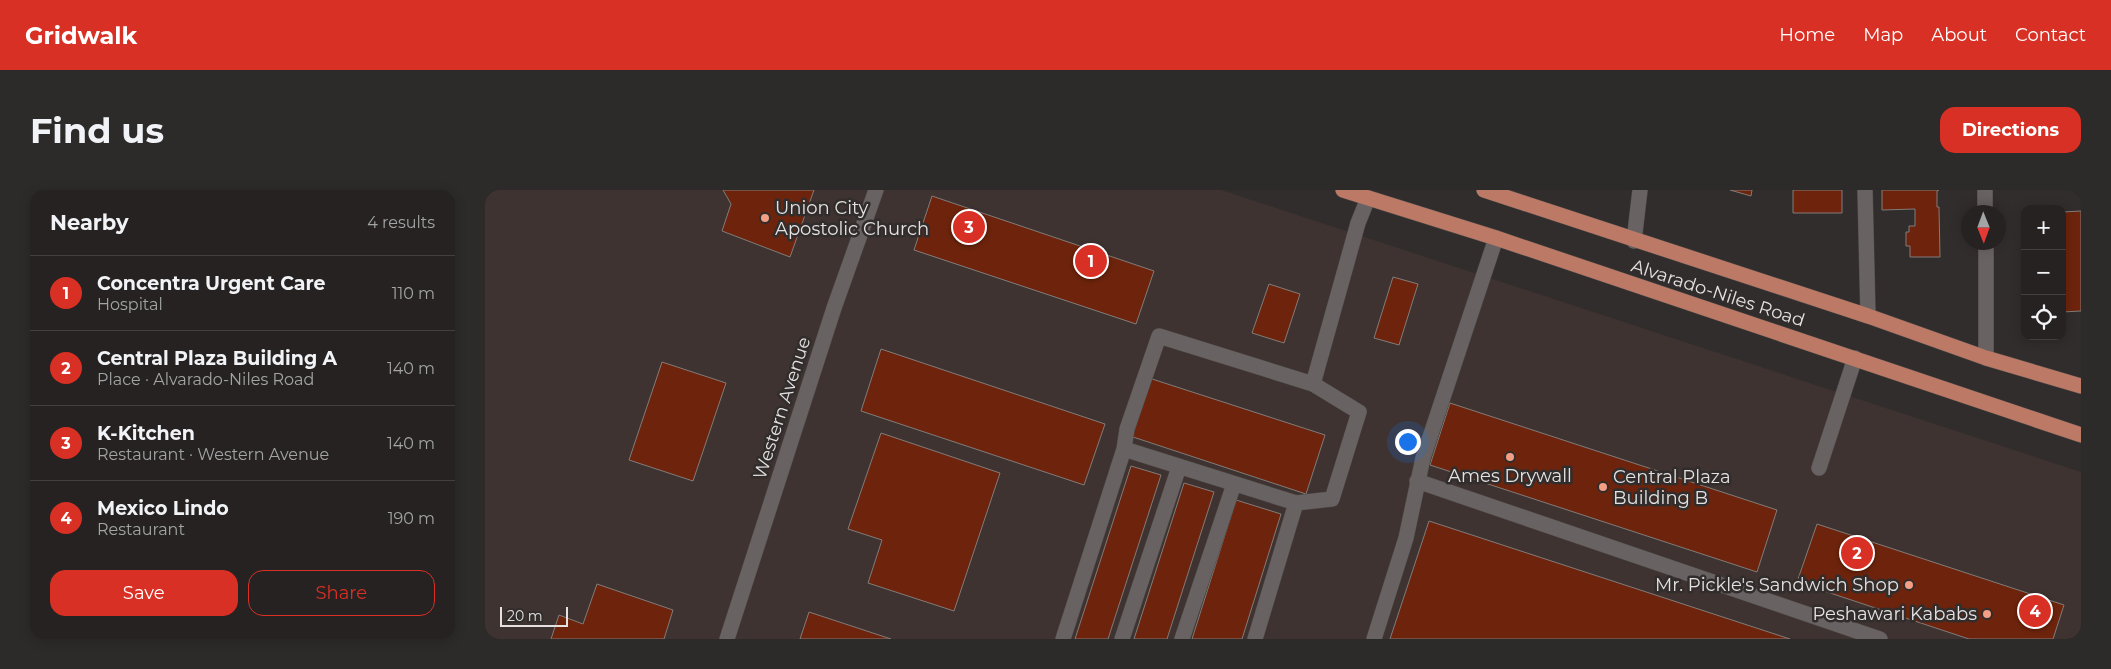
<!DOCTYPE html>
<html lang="en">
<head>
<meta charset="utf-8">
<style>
	body { margin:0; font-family:Montserrat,sans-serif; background:#2d2a2a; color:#f1f3f6 }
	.controls { position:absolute; right:15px; top:15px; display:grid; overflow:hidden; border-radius:10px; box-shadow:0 2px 12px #0003 }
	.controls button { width:45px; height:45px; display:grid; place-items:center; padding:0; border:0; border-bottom:1px solid #423f3f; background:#252221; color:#f1f3f6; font:25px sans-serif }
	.compass { position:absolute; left:1476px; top:15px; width:45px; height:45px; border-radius:50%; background:#252221; box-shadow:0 2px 12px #0003; rotate:179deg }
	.scale { position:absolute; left:15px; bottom:12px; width:68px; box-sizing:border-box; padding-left:5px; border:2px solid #e4e1e0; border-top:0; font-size:14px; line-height:18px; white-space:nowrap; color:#e4e1e0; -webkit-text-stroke:4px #312d2c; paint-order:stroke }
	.you { position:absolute; left:922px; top:251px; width:18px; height:18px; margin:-12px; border:4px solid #fff; border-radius:50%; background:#1a73e8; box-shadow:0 0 0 8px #1a73e833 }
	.badge { display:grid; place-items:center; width:32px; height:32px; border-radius:50%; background:#d93025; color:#fff; font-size:16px; font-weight:700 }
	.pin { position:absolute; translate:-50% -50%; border:2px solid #fff; box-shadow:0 1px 5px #0006 }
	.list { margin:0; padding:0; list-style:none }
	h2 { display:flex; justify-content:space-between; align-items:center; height:65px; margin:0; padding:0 20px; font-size:21px }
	h2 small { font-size:16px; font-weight:400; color:#a3a4a5 }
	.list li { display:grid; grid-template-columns:32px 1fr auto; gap:15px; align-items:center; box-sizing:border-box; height:75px; padding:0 20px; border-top:1px solid #423f3f }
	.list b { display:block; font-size:19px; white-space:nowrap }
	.list p { margin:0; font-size:16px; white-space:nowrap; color:#a3a4a5 }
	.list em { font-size:16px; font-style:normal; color:#a3a4a5 }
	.actions { display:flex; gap:10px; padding:15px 20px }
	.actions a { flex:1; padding:11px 0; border:1px solid #d93025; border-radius:15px; text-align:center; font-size:18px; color:#d93025 }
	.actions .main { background:#d93025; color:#fff }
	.icon { flex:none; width:28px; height:28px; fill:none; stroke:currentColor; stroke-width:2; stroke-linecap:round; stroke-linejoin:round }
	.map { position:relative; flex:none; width:1596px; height:449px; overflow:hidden; border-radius:15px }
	header { display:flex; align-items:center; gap:30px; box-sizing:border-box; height:70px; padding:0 25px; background:#d93025; color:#fff }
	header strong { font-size:24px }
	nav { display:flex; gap:28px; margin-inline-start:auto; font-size:18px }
	.intro { display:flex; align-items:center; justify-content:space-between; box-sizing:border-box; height:120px; padding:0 30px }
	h1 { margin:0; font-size:35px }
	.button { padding:12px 22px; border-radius:15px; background:#d93025; color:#fff; font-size:18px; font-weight:700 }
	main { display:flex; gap:30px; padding:0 30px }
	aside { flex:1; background:#252221; border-radius:15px; box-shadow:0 2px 12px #0003 }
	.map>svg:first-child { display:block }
</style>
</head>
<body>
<header>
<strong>Gridwalk</strong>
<nav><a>Home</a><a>Map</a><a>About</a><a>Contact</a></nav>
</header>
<div class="intro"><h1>Find us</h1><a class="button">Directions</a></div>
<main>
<aside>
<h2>Nearby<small>4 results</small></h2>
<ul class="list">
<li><span class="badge">1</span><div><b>Concentra Urgent Care</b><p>Hospital</p></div><em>110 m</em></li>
<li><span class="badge">2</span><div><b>Central Plaza Building A</b><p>Place · Alvarado-Niles Road</p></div><em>140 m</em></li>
<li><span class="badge">3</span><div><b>K-Kitchen</b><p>Restaurant · Western Avenue</p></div><em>140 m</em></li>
<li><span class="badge">4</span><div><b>Mexico Lindo</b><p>Restaurant</p></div><em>190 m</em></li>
</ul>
<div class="actions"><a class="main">Save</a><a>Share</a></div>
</aside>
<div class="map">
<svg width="1596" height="449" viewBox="0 0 1596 449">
	<rect width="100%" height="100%" fill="#312d2c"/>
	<path fill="#3e3330" d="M0 0H736L1596 282V449H0Z"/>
	<path fill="#6e240c" stroke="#817c7a" d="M238 0H329L305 67 237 41 246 14Z
		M1245 0H1267L1266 6Z
		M1308 0H1357V23H1308Z
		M1397 0H1454L1452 1V17H1454L1455 67H1425V56H1421V42H1424V36H1430V19L1397 20Z
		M447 6 669 81 651 134 429 60Z
		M1596 21V121L1577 122V22Z
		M908 87 933 94 914 155 889 148Z
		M784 94 815 104 799 153 767 143Z
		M396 159 620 234 599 295 376 221Z
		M177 172 241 193 208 291 144 270Z
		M664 188 840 245 821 304 645 246Z
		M965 213 1292 320 1272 382 945 275Z
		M396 243 515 283 469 421 383 393 397 350 363 339Z
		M646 276 676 285 623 449H590Z
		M699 293 729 302 682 449H649Z
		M751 310 796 324 757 449H707Z
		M944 331 1305 449H905Z
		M1332 334 1579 415 1568 449H1484L1312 392Z
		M112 394 188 420 179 449H66L74 425 98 434Z
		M324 422 406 449H315Z"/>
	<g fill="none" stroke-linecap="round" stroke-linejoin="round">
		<g stroke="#4e4a49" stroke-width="16">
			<path id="minor" d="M1380 0 1383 126
				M1500 0V22
				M1149 51 1155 0
				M1501 52V168
				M1334 278 1370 168
				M932 291 1395 449
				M811 313 639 259 642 239 674 146 828 194 873 33 883 8
				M242 449 349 118 391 0
				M578 449 639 259
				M637 449 694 277
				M697 449 749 294
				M770 449 811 313 847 309 874 222 828 194
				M889 449 921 348 938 268 1011 48"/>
		</g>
		<g stroke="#4e4a49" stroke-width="16">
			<path id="major" d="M858 0 1011 48 1596 245
				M999 0 1383 126 1501 168 1596 196"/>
		</g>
		<use href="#minor" stroke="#686362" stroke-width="15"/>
		<use href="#major" stroke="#bc7965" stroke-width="15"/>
	</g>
	<g fill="#f39f85" stroke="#312d2c" stroke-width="2">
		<circle cx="280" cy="28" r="5"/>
		<circle cx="1025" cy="267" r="5"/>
		<circle cx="1118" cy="297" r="5"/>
		<circle cx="1424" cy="395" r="5"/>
		<circle cx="1502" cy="424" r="5"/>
	</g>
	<g text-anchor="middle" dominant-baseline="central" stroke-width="5" stroke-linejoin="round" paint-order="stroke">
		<g font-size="18" fill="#e4e1e0" stroke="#312d2c" text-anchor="start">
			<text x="290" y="18">Union City<tspan x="290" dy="21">Apostolic Church</tspan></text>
			<text x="1025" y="286" text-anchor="middle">Ames Drywall</text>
			<text x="1128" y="287">Central Plaza<tspan x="1128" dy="21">Building B</tspan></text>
			<text x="1414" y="395" text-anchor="end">Mr. Pickle's Sandwich Shop</text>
			<text x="1492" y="424" text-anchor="end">Peshawari Kababs</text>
		</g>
		<g font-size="18" fill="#e4e1e0" stroke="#312d2c">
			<text transform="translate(1233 103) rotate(18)">Alvarado-Niles Road</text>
			<text transform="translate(297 218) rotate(-72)">Western Avenue</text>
		</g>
	</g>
</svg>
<div class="controls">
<button>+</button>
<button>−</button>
<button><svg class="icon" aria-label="locate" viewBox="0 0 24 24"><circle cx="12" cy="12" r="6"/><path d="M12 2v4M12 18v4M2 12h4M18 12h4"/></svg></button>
</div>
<svg class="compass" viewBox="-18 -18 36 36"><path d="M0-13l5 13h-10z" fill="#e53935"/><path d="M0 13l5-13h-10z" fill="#a3a4a5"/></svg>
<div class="scale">20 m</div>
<div class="you"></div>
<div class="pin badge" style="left:606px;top:71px">1</div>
<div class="pin badge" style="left:1372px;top:363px">2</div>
<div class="pin badge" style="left:484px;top:37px">3</div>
<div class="pin badge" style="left:1550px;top:421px">4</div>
</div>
</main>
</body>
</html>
